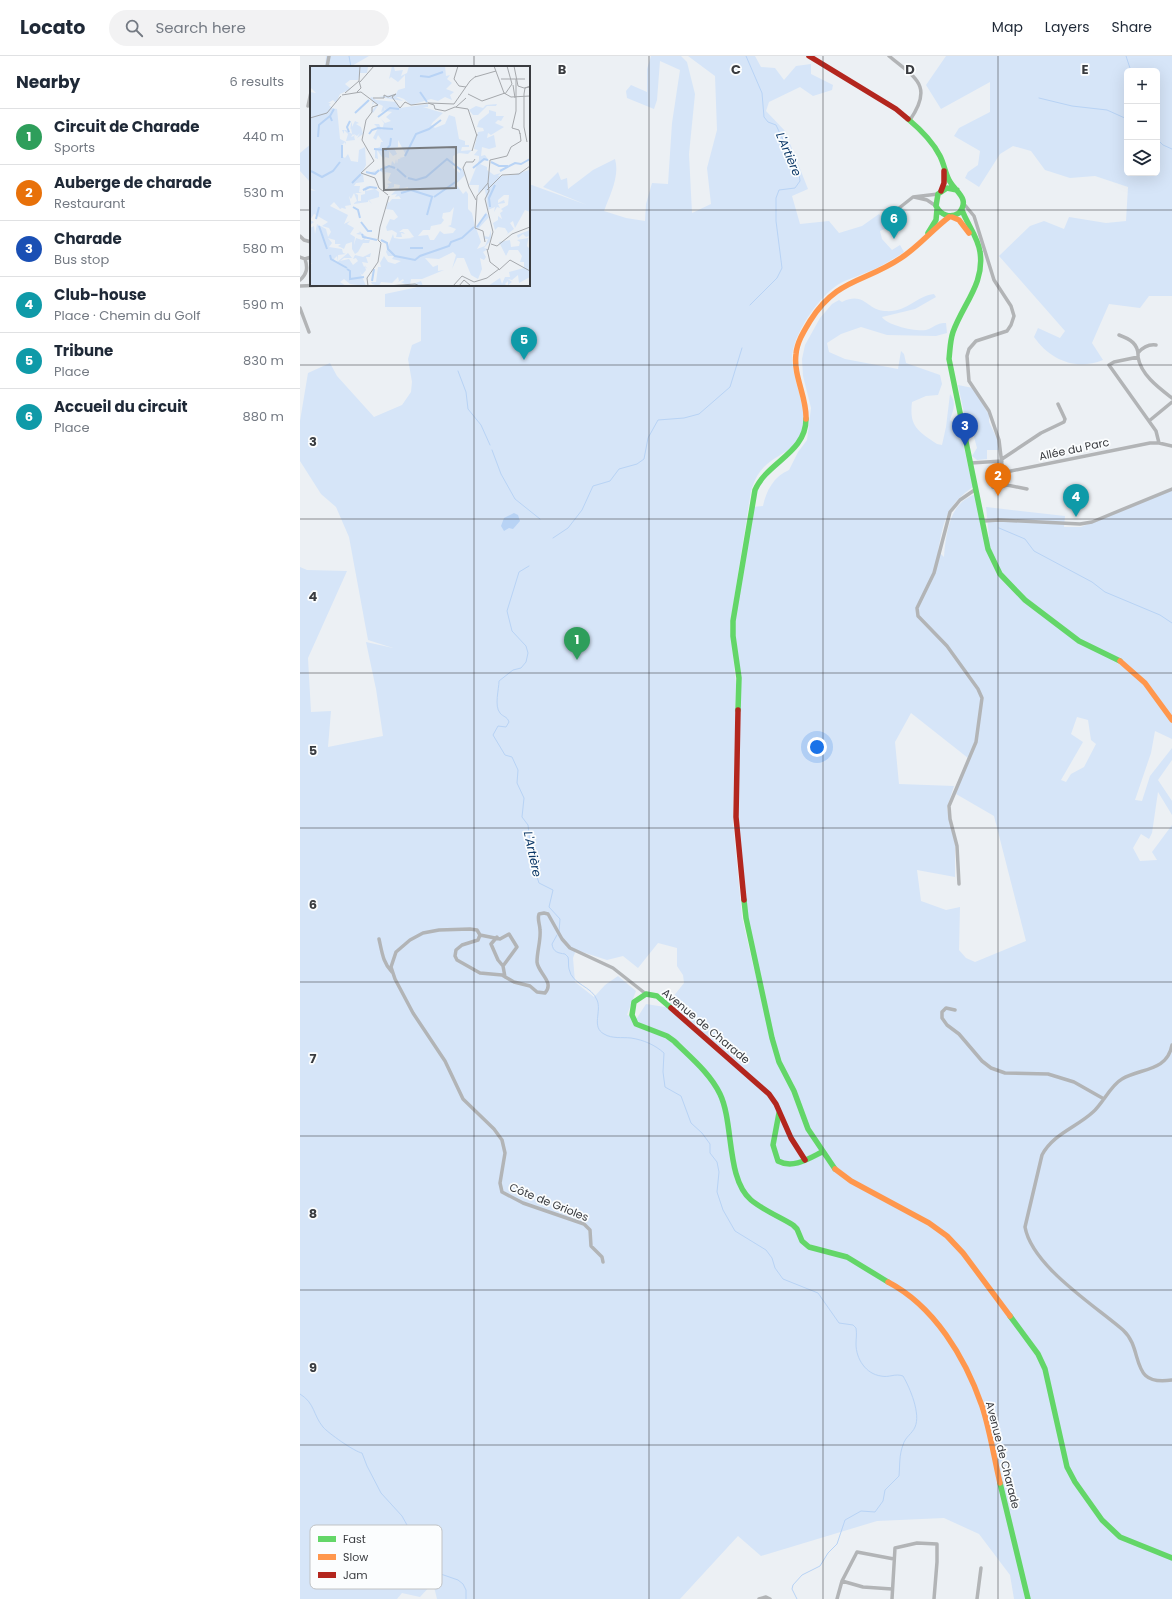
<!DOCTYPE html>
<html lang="en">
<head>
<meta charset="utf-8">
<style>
	body { margin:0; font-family:Poppins,sans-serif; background:#f2f2f3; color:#1f2937 }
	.controls { position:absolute; right:12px; top:12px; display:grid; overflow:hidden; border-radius:6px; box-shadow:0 4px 16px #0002 }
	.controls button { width:36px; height:36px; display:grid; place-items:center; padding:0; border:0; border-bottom:1px solid #e0e1e3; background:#fff; color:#1f2937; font:20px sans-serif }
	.you { position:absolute; left:517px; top:691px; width:14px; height:14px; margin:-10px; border:3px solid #fff; border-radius:50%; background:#1a73e8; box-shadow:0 0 0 6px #1a73e833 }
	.badge { display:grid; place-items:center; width:26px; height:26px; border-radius:50%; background:#db2777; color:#fff; font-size:13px; font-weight:700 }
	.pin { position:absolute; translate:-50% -33px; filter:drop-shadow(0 1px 2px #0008) }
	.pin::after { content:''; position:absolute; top:21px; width:14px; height:12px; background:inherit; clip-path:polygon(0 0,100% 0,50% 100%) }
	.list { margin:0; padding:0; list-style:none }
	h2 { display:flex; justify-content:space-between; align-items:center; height:52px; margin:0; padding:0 16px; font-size:17px }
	h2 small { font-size:13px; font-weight:400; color:#747a83 }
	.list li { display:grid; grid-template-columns:26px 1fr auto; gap:12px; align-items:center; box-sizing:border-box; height:56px; padding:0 16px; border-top:1px solid #e0e1e3 }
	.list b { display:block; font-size:15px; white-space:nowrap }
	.list p { margin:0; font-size:13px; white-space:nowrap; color:#747a83 }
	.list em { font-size:13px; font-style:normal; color:#747a83 }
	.icon { flex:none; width:22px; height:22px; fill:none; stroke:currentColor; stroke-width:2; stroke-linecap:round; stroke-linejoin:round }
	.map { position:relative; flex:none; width:872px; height:1543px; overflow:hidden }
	header { display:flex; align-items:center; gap:24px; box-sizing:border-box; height:56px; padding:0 20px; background:#fff; border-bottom:1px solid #e0e1e3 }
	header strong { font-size:19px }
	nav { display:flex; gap:22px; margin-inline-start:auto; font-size:14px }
	.search { width:280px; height:36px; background:#f2f2f3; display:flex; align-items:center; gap:10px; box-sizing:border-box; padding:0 14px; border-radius:22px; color:#747a83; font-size:15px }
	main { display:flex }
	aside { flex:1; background:#fff }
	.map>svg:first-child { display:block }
</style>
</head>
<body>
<header>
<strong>Locato</strong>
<div class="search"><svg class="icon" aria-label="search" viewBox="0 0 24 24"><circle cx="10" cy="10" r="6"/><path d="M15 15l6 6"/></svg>Search here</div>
<nav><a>Map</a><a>Layers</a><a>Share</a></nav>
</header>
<main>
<aside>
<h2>Nearby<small>6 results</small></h2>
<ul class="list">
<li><span class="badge" style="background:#2e9e5b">1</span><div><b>Circuit de Charade</b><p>Sports</p></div><em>440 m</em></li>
<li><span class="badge" style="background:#e8710a">2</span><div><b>Auberge de charade</b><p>Restaurant</p></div><em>530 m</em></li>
<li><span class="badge" style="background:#1a4fb4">3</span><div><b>Charade</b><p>Bus stop</p></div><em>580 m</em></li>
<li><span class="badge" style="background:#0f9aa8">4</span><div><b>Club-house</b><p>Place · Chemin du Golf</p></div><em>590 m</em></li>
<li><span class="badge" style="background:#0f9aa8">5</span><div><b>Tribune</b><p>Place</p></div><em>830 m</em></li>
<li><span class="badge" style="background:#0f9aa8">6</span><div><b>Accueil du circuit</b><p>Place</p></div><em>880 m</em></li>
</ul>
</aside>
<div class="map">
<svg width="872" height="1543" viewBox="0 0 872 1543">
	<rect width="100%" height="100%" fill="#ecf0f4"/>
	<path fill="#d6e5f8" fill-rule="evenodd" d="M26 0H69L50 11H25Z
		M351 0H381L387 6 395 38 389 98 392 157 411 148 407 112 417 74 415 20 388 0H455L461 11 475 12 484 24 496 10 511 8V18L533 29 532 34 513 40 500 31 469 46 466 55 485 75 508 133 492 140 500 168 529 165 539 177 562 170 579 158 587 168V172L580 175 582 183 592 194 600 189 604 196C595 202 585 208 575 213 564 218 550 222 539 228 519 240 492 279 492 303 493 326 507 351 503 372 499 394 478 397 464 411 457 418 454 426 451 435L430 569 436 628 433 766 442 861 453 909 476 998 449 875 436 773 440 629 433 576 452 451 463 450C466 435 474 420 489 414L498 396 507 384 511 352 503 320 502 303 505 289 520 262 532 248 539 244 542 246C565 235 566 254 585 255 607 257 616 240 634 238L636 241 615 253 582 261C586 269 616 276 626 274 633 272 638 266 646 267L647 277 636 280 587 279 561 271 541 278 527 287 529 296 545 303 598 313 601 295 604 298 606 307 640 319 642 328 638 339 626 340 612 346C609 371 618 375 637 388L642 389 646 371 650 338C657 347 653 354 650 364L659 370 673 431C646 450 644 464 638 495L644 501C645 486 648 461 659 449 663 444 669 441 675 438L684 482 689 481 686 451 765 460 764 471H781L872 432V683L855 675 851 697 835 744 842 745 850 720 872 692V704L858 724 872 745V759L858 736 852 777 849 783 841 778 833 792 840 805 857 804 852 796 872 769V1543H714L710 1519 679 1478 644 1462 577 1465 461 1500 438 1480 380 1543H137L133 1527 120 1541 102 1537 97 1543H0V511L7 514 47 515 8 602 11 656 31 655 28 691 83 680 76 633 66 586 93 592 68 584 49 481 36 451 21 438 0 405V365L8 317 30 307 37 320 74 361 102 349 111 336 112 326 108 303 112 289 121 285V251H85V238L118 231 119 229H229V128L287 149 243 131 258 116 261 124 267 122 268 133 293 114 315 103C320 120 310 139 304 155L326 162 345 165 346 148 352 127 368 128 372 67 380 14 360 5 357 44 354 53 327 42 326 35 331 29 347 36V13ZM611 657 668 702 656 738 694 760 726 885 675 906 666 902 659 894 660 851 646 854 621 845 617 814 655 821V789L647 752 654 730 599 728 595 686ZM777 661 788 664 791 684 796 688 784 711 771 718 766 726 761 724 783 686 771 678ZM358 887 377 892V910L383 919 384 927 365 951 346 948 337 962 327 959 336 935 318 920 305 929 294 941 275 926 273 902 276 894 307 904 323 900 338 912Z
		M646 0H872V240H849L840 252 809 248 792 287 803 304C776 315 750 304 734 281L738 272 760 282 765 275 699 200 730 170 744 165 764 173 769 161 806 167 826 165 828 131 795 120 770 122 745 114 731 95 713 90 700 98 679 131 665 122 668 116 678 109 680 95 654 80 659 72 690 56V26L641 53 626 29ZM827 15H857V117H827Z
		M11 88V126H10L0 115V97Z
		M658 329 673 332 689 359V366L698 385 699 394H687V403L677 404 672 400 677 392 670 366 668 367 665 361Z"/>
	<path fill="#b8d3f5" d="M214 457 218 459 220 465 213 473 209 472 204 475 201 470 204 462Z"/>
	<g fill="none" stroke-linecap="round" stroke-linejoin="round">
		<path stroke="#b8d3f5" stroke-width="1" d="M49 0 51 11
			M446 0 462 37 464 61 468 66 476 69 499 118 500 125 495 132 479 134 476 142V165L482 212 477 222 450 249
			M826 0 831 15
			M739 42 772 50 807 54 827 63
			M857 83 863 89 872 93
			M158 315 166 336 168 353 181 369 190 389
			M192 394 201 418 215 443 240 463
			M699 472 725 483 734 495 792 526 805 536 860 559 872 567
			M253 482 268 472 282 454 293 430 310 425 319 413 337 408 344 403 348 382 358 364 384 362 399 358 430 331 442 292
			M229 510 219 516 207 555 212 575 226 590 228 597 226 606 221 612 213 614 199 625C199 633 194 650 200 657 203 661 207 660 209 666L206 671 198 670 193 679 205 699 212 701 218 714 217 727 224 742 222 761 228 769 230 787 233 795 232 806 239 827 253 834 249 851 260 863 259 876
			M257 879 252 888C253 896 258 897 265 898L268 901C269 905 268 909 269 913 272 929 292 930 297 944 302 955 291 971 304 978 312 983 322 981 331 982 344 984 355 989 364 997L363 1016 365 1031 381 1040 391 1067 402 1077 410 1088V1097L417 1106 419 1116 417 1136 423 1154 435 1175 466 1194 472 1202 475 1212 483 1223 518 1237 539 1267 553 1269 556 1272C557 1278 556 1282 556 1288 556 1303 566 1318 581 1320 589 1322 595 1317 603 1320 610 1332 621 1358 615 1371 612 1378 605 1381 603 1389 599 1399 600 1409 599 1420L585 1434 583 1445 575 1456 561 1455 545 1464 537 1488 528 1497 520 1510 502 1519 493 1529 492 1533 497 1543
			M0 1338C15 1347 13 1359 23 1371 28 1377 55 1396 62 1397L67 1410 81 1437 102 1460 112 1478 124 1490 129 1500 132 1513 135 1516 158 1524 163 1528 166 1534V1543"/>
		<path stroke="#b2b4b6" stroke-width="3.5" d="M589 0C615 22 634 29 610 64
			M27 11 29 0
			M8 50 11 36
			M614 141 627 144 636 150
			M664 148 674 160 694 224 711 250 714 260 711 269 707 275 676 285 669 293 667 300 669 325 689 355 699 384 702 409 706 416 850 387H859L872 390
			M584 164 613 141 638 138
			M0 180 4 184 11 186
			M0 201 5 203C8 212 7 218 0 224
			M5 203 11 201
			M0 230 25 229
			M0 252 9 276
			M819 279C830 283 839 288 838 301
			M838 297C843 291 848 288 856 289
			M849 365 872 346
			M859 387 856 375 809 309 814 306 838 301C841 319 859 332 872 342
			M702 403 741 377 764 366 765 363 758 348
			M671 407 702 405
			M706 416 707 429 727 433
			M693 431 697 432 707 429
			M684 465 699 464 780 468 792 466 872 433
			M659 828 657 790 650 763 649 750 676 686 682 642 678 633 647 590 618 560 617 552 634 517 650 456 660 444 676 433
			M180 879 200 883 209 878 217 891 203 910 205 921
			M197 881 191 888 198 904 203 910
			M79 883C82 896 83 907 92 916
			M655 954 646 952 642 956V962L647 969 659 978 682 1005 691 1012 705 1017 748 1018 774 1026 804 1043
			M872 989C867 1016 840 1012 822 1023 811 1029 803 1047 793 1056 777 1071 753 1078 742 1099L725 1171C732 1210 794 1249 823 1274 845 1294 828 1331 872 1324
			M303 1206 302 1201 291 1190 290 1174 284 1168 223 1147 202 1136 200 1127 205 1097 202 1084 194 1073 163 1043 145 1005 113 957 95 923 91 911 96 896 110 884 123 877 139 874 170 873 177 874 180 879 178 884 162 889 156 894 155 900 157 904 180 917 202 919 214 926 230 930 237 936 245 937C255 926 238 917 237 906 237 895 241 884 240 874 240 868 237 864 239 858L244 857 248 858 262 883 270 892 313 912 346 938
			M542 1525 563 1531 592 1533
			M459 1543 466 1541 470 1543
			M537 1543 542 1525 557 1496 594 1503
			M592 1543 595 1492 617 1487 637 1488V1506L634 1543
			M677 1543 681 1512"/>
		<path stroke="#63d668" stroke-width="5.5" d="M608 63C620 73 633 86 640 100 644 108 645 116 649 124 655 136 671 142 659 157 650 163 641 159 636 150L638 138 647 132 657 134
			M662 154C667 168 678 181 680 196 685 227 663 248 653 276 650 285 650 294 649 303L688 493 700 518 725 544 779 585 820 605
			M628 177 636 164 637 153
			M438 654 439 622 433 580V565L455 434C467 406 506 397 506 363
			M444 844 446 862 472 982 479 1006 494 1035 508 1073 535 1113
			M371 952 357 940 346 938 334 946 332 959 336 968 367 980 374 985C390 1001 410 1017 420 1038 434 1067 426 1123 451 1144 463 1154 480 1161 493 1169L497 1173 502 1185 509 1191 547 1201 588 1226
			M479 1057 473 1089 478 1105C493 1113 508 1103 522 1096
			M710 1260 738 1298 745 1313 767 1411 775 1426 802 1464 820 1481 872 1502
			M700 1427 728 1543"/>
		<path stroke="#ff974d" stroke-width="5.5" d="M652 161 659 164 669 177
			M506 363C507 341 493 320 496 298 497 286 504 275 510 265 537 222 564 227 601 202 618 191 632 174 649 161
			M820 605 845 627 872 664
			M535 1113 551 1125 629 1167 647 1180 663 1197 710 1260
			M588 1226C634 1250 665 1301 682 1350 690 1374 694 1402 700 1427"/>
		<path stroke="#b3261e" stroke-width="5.5" d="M509 0 596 53 608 63
			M641 135 644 127V115
			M438 654 436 761 444 844
			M371 952 469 1038 476 1048 491 1082 505 1104"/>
	</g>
	<path fill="none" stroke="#3a3c40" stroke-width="1" stroke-opacity="0.55" d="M174 0V11M349 0V1543M523 0V1543M698 0V1543M0 154H11M229 154H872M174 229V1543M0 309H872M0 463H872M0 617H872M0 772H872M0 926H872M0 1080H872M0 1234H872M0 1389H872"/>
	<g text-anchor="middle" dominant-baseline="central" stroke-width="3.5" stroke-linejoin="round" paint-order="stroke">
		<g font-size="11" fill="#3a3c40" stroke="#fbfdfe">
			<text transform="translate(774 393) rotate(-12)">Allée du Parc</text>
			<text transform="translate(406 970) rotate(40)">Avenue de Charade</text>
			<text transform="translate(249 1146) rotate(22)">Côte de Grioles</text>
			<text transform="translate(703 1399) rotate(76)">Avenue de Charade</text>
		</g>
		<g font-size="12" font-style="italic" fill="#0d3968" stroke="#fbfdfe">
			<text transform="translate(489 98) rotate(67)">L'Artière</text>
			<text transform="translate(233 798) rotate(78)">L'Artière</text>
		</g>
	</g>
	<g transform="translate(10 10)">
		<rect width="220" height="220" fill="#ecf0f4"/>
		<path d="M0 0 58 1 57 7H50L48 14H40L35 18 41 23 30 28 26 37 23 34 18 37H21L19 39 22 42 27 43 30 73 36 76V79L35 76 32 79V90L35 92 38 88 41 95 48 96 49 84 55 81 56 99 51 109 53 108 54 116 46 117 44 120H50L49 126 52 127H45L48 129V135H51V129L55 128V124H52L57 120 65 121 58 122 56 125 65 123 69 126V131L59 134 62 138 58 134V136L43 138 47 135 44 127 41 133 39 130 41 139 35 140 36 143 29 141 32 142 30 143 24 136 20 140 38 149 34 158 40 155 37 158 44 162 40 168 45 171 44 179 46 172 52 174 54 172 52 169 46 168 50 166 48 164 57 171 54 174H60L59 177H53L48 186 45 188 42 183V176L36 178 34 183 28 180 31 178H25V174L18 172 22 177 19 181 32 183 33 187 36 188 28 189 27 196V190L24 193 26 197 38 187 42 192H34L30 195 39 193 43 199 48 195 46 192 43 193 45 189 53 191 61 187 60 191H56L58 197 52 196 54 201 57 198 55 200 58 203 55 201 56 204 52 209 50 206 56 220 40 218 34 213 30 216 36 220H0V198H2L0 196V162L4 160 5 168 7 158 16 163 18 171 21 166 19 162 12 160 18 156 4 148 0 154 4 156 0 159V124L6 125 0 122V26L6 27 0 21ZM82 0 84 1 85 5 93 4 91 10 97 7 99 0H135L136 10 140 9 137 13 142 17 136 23 144 26 140 29 142 34 135 31 128 35 121 33 101 39 94 33 89 31H86L93 35 69 31 86 28 88 24 95 22V9L88 16 81 11 79 13ZM62 31 66 34 86 36 90 42 118 38V41H113L133 47 123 56 121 59 125 62 135 58 139 49 145 51 149 73 155 75V79H159V81H152L151 85 162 84 158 88 149 87 143 90V102L150 107V102L153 104 155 109 146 118 153 128 156 125 158 128V143L162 147 165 161 172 156 176 146 179 151 169 162 171 164 166 162 171 176 167 183 175 180 178 173H174V170L179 171 181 164V174L174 182 178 183 173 186 176 191 174 194 170 192 172 203 168 213 161 209 154 192H147L142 203 146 189 143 186 129 193 115 192 123 201 128 199V205L134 204 112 213H101L100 219 111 215 113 220 107 218 109 220H89L97 219 91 216 94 215 93 213 87 217 89 215 88 211 82 217 71 216 69 220 62 218 61 216H66L68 201H71L70 197 74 190 78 196 85 198 91 195 82 193 84 190H78L76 186 83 168 84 172 90 173 104 172H100L104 171 98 163H93L89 166H93L95 168 91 167 92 171H86L87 167 82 164 77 165 76 161 80 153 84 154 88 151 83 144 76 143 78 135 79 137 82 133H91L89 130 85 131 87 128 81 129 87 123 98 126V121L89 123 90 119 84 118V121L77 123 79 119 76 118 82 117 78 114 81 107 74 106 76 107 75 108 70 105 64 109 57 107 70 104 75 99 76 102 81 100 82 95 85 98 86 93 87 98 88 93H91L89 92 94 91 95 87 88 74V81L84 82 87 88 83 90 79 85V92L75 91 74 94 67 84 68 93 65 92V83L70 81 71 76H73L68 69 66 74 63 72 68 62 64 58H69L72 64 74 57 71 53 75 57 81 55 76 51 82 46 76 45 74 41 75 45 71 46 73 40 69 38 63 47 61 45 67 39 65 36 62 39 63 35 60 32ZM144 141 141 159 138 160 146 163 143 167 134 168 130 165 124 174H120L118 169 108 170 113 164H120L121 160 131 158 134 154 132 152 133 147 140 146ZM187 38 186 40H177L168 49H163L159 44 166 40 173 42 176 39ZM179 44 186 46V50H194L191 55 188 54 185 57 194 61 181 69 178 67 177 72 184 69 186 81 179 83 172 81 171 90 175 89 179 95 175 94 170 98 177 101V104L184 109 191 107 188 110 203 109 219 104 220 146 215 144 205 162 203 155 200 157 204 163 196 169 198 167 195 162 188 161 185 164 183 157 188 154V150L192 153 190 147 193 145 191 143 198 139 199 129H194L188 134V137L194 134 195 137 188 138 190 142 187 141 184 146 185 141 178 144 175 123 168 127 169 119H159L169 94V90L164 89 168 84 164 83 168 66 174 65 173 62 167 61 169 55 179 47ZM45 55 49 57 46 58 51 61 53 68 47 72 50 67 47 70 44 68 45 71 43 68 41 71 44 70 45 74 36 75 38 68 34 64V68L32 64H36L42 68 41 62 40 64 41 58 42 56V61ZM220 164 217 180 220 183V211L209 217 208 209 202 214 198 213 202 216 198 219V215L195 218 197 220H178L190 212 192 218 195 211H200L199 206 214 202V196H210L212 190 208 184H199L196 190 189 176 200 174 201 181 209 180 210 176 207 174 218 172 219 170 216 171 213 168 208 172 207 169Z" fill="#d6e5f8" fill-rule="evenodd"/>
		<path fill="none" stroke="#b8d3f5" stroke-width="2" d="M110 10 119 11 133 6M110 26 117 36M45 47 59 34M68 51 80 42 89 43M22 55 20 50 24 43M39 66 37 61 40 55M59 68 62 64 68 62 83 63M8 71 9 59 20 50M64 83 76 84 80 79 81 72M95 90 106 68 119 63 131 54M32 92V79M181 96 189 100H198M163 102 174 93 178 94M87 103 96 111M70 104 79 100 85 102M1 105 12 111 23 105 30 96M190 105 205 97 211 98 220 93M56 106 65 108 69 104M98 112 106 114 116 111 137 93 151 104M42 117 51 108M53 124 60 121 67 122M91 127 101 124 123 131M124 131 147 115M43 141 48 144 50 152M180 141 179 132 185 119M117 149 122 131M6 153 9 141M51 156 58 165H62M9 160 17 183M167 161 176 148M52 168 53 171 67 174M71 174 77 177 78 183 85 190 105 194 110 190 139 180 141 176 152 172 164 161M100 182H113M20 189 21 193 37 202M37 203 40 205V213L54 211M62 215 64 203"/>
		<path fill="none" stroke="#a5a8ac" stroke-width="1" d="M148 0 144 13 149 20 156 21M184 0 194 27 201 31 220 30M204 0 208 20 214 22 220 21M165 11 186 5M191 13H215M206 13V45L202 62 209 64 210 68M49 15 50 0M50 16 64 0M203 19 205 32M47 26 51 22 49 15M35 27 49 15M158 28 172 35 195 27M195 28 202 18 197 0M32 29 51 26 59 32M63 32H74V29L78 31 86 28 82 31 90 42 95 36 101 39 119 37M118 37 124 39 125 43 135 45 145 41 158 43 167 70M119 37 144 38 160 15 166 10M146 41 156 32M0 52 17 47 31 30M217 76 214 61V28L215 22 220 20M162 85 167 68M165 93 163 96H156L153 102 159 121 166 134M51 107 64 95 52 74 56 54 62 46V41L68 39 59 32M51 107 65 112 69 122 78 129M178 117 179 125 175 133 183 166 178 184M177 124 192 109 209 108 220 100M175 176 173 165 165 162 167 130 178 117 180 94 197 90 201 81 211 75 210 67M181 178 187 180 202 168 220 161M177 183 180 196 189 203M189 204 200 194 220 205M58 220 57 212 68 196 71 177 68 174 70 161 79 130M77 220 105 218 110 220M143 220 152 210 164 216 177 212 189 203M149 220 154 214 161 220"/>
		<path fill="#787b7f" fill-opacity="0.15" stroke="#787b7f" stroke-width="2" d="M146 81V122L74 124 73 83Z"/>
		<rect width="220" height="220" fill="none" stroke="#3a3c40" stroke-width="2"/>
	</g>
	<rect x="10" y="1469" width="132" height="64" rx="6" fill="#fbfdfe" stroke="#c1c3c5" stroke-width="1"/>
	<rect x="18" y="1480" width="18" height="6" fill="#63d668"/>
	<rect x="18" y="1498" width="18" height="6" fill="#ff974d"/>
	<rect x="18" y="1516" width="18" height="6" fill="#b3261e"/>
	<g font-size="11" fill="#3a3c40">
		<text x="43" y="1487">Fast</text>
		<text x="43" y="1505">Slow</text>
		<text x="43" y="1523">Jam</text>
	</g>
	<g font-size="13" text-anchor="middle" font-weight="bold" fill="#3a3c40" stroke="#fbfdfe" stroke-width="3.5" stroke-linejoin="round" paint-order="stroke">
		<text x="262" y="18">B</text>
		<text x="436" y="18">C</text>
		<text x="610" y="18">D</text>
		<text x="785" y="18">E</text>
		<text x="13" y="390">3</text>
		<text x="13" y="545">4</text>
		<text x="13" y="699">5</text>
		<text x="13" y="853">6</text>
		<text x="13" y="1007">7</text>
		<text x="13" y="1162">8</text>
		<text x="13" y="1316">9</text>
	</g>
</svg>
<div class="controls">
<button>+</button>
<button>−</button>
<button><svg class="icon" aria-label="layers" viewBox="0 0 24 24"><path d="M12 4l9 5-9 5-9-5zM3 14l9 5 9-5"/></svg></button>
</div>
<div class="you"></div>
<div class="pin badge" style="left:277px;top:604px;background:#2e9e5b">1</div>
<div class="pin badge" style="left:698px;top:440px;background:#e8710a">2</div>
<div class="pin badge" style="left:665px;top:390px;background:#1a4fb4">3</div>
<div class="pin badge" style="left:776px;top:461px;background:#0f9aa8">4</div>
<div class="pin badge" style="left:224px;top:304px;background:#0f9aa8">5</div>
<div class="pin badge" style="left:594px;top:183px;background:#0f9aa8">6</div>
</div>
</main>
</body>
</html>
